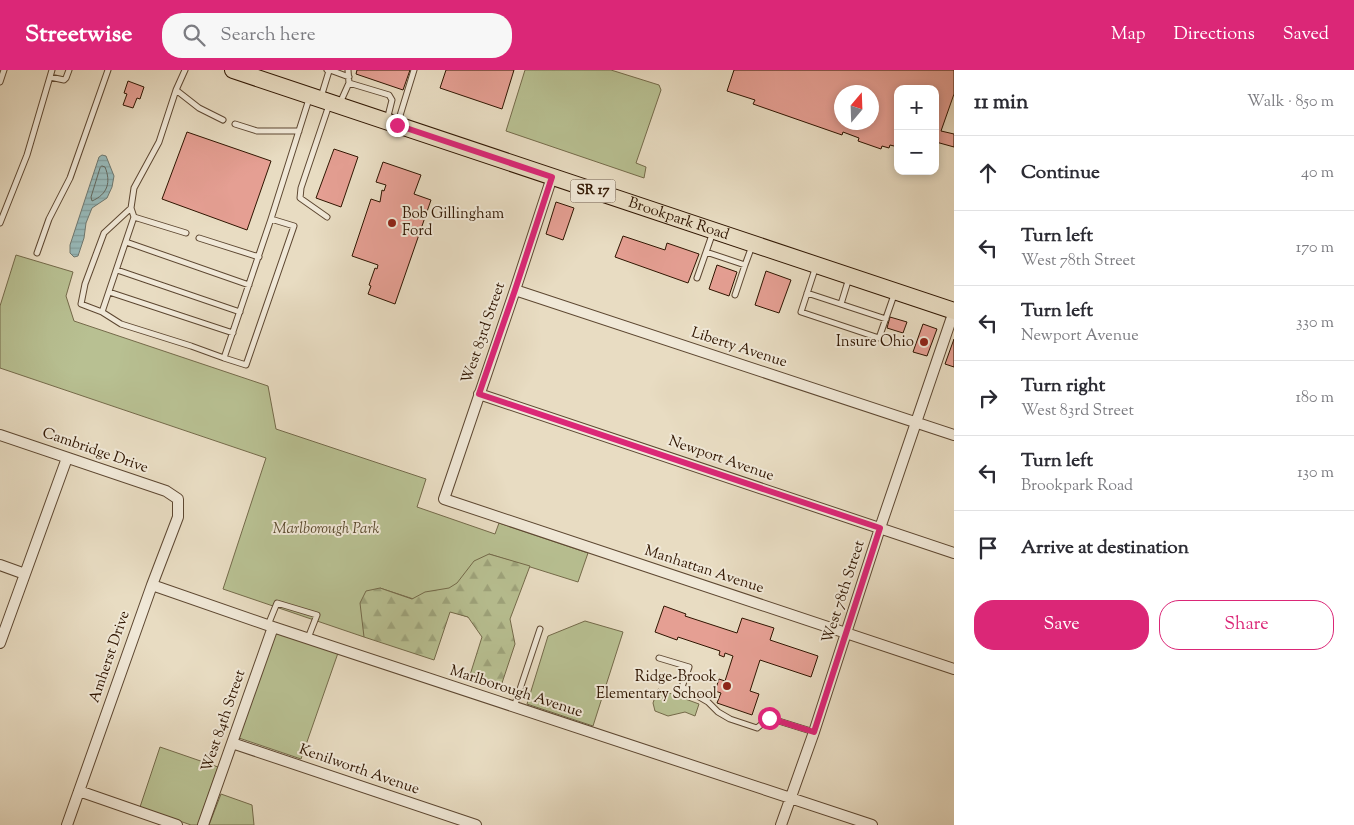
<!DOCTYPE html>
<html lang="en">
<head>
<meta charset="utf-8">
<style>
	body { margin:0; font-family:"Sorts Mill Goudy",serif; background:#f7f7f7; color:#2b2b33 }
	.controls { position:absolute; right:15px; top:15px; display:grid; overflow:hidden; border-radius:10px; box-shadow:0 2px 8px #0003 }
	.controls button { width:45px; height:45px; display:grid; place-items:center; padding:0; border:0; border-bottom:1px solid #e1e1e2; background:#fff; color:#2b2b33; font:25px sans-serif }
	.compass { position:absolute; left:834px; top:15px; width:45px; height:45px; border-radius:50%; background:#fff; box-shadow:0 2px 8px #0003; rotate:19deg }
	.stop { position:absolute; width:15px; height:15px; margin:-11px; border:4px solid #db2777; border-radius:50%; background:#fff }
	.stop.end { background:#db2777; border-color:#fff; box-shadow:0 1px 5px #0008 }
	.list { margin:0; padding:0; list-style:none }
	h2 { display:flex; justify-content:space-between; align-items:center; height:65px; margin:0; padding:0 20px; font-size:21px }
	h2 small { font-size:16px; font-weight:400; color:#7c7c81 }
	.list li { display:grid; grid-template-columns:32px 1fr auto; gap:15px; align-items:center; box-sizing:border-box; height:75px; padding:0 20px; border-top:1px solid #e1e1e2 }
	.list b { display:block; font-size:19px; white-space:nowrap }
	.list p { margin:0; font-size:16px; white-space:nowrap; color:#7c7c81 }
	.list em { font-size:16px; font-style:normal; color:#7c7c81 }
	.actions { display:flex; gap:10px; padding:15px 20px }
	.actions a { flex:1; padding:11px 0; border:1px solid #db2777; border-radius:20px; text-align:center; font-size:18px; color:#db2777 }
	.actions .main { background:#db2777; color:#fff }
	.icon { flex:none; width:28px; height:28px; fill:none; stroke:currentColor; stroke-width:2; stroke-linecap:round; stroke-linejoin:round }
	.map { position:relative; flex:none; width:954px; height:755px; overflow:hidden }
	header { display:flex; align-items:center; gap:30px; box-sizing:border-box; height:70px; padding:0 25px; background:#db2777; color:#fff }
	header strong { font-size:24px }
	nav { display:flex; gap:28px; margin-inline-start:auto; font-size:18px }
	.search { width:350px; height:45px; background:#f7f7f7; display:flex; align-items:center; gap:12px; box-sizing:border-box; padding:0 18px; border-radius:20px; color:#7c7c81; font-size:19px }
	main { display:flex }
	aside { flex:1; background:#fff }
	.map>svg:first-child { display:block }
</style>
</head>
<body>
<header>
<strong>Streetwise</strong>
<div class="search"><svg class="icon" aria-label="search" viewBox="0 0 24 24"><circle cx="10" cy="10" r="6"/><path d="M15 15l6 6"/></svg>Search here</div>
<nav><a>Map</a><a>Directions</a><a>Saved</a></nav>
</header>
<main>
<div class="map">
<svg width="954" height="755" viewBox="0 0 954 755">
	<defs>
		<pattern id="forest-firs" width="22" height="20" patternUnits="userSpaceOnUse" patternTransform="scale(1.25)"><rect width="22" height="20" fill="#b8c092"/><path d="M5 1l3.5 6h-7zM16 11l3.5 6h-7z" fill="#9ea47c"/></pattern>
		<pattern id="water-rules" width="6" height="5" patternUnits="userSpaceOnUse" patternTransform="scale(1.25)"><rect width="6" height="5" fill="#98baba"/><path d="M0 2.5h6" fill="none" stroke="#839f9e"/></pattern>
	</defs>
	<rect width="100%" height="100%" fill="#e8dcc2"/>
	<filter id="stains"><feTurbulence type="fractalNoise" baseFrequency=".004" numOctaves="4"/><feColorMatrix values="0 0 0 0 .2 0 0 0 0 .09 0 0 0 0 .02 0 0 0 .5 -.17"/></filter>
	<radialGradient id="worn" r=".72"><stop offset=".6" stop-color="#630" stop-opacity="0"/><stop offset="1" stop-color="#630" stop-opacity=".3"/></radialGradient>
	<path fill="#b8c092" stroke="#746a4a" d="M525 0H611L659 15 661 20 636 93 646 97 644 108 506 61Z
		M16 185 73 202 66 226 74 251 268 316 276 359 426 409 417 437 495 464 499 453 588 483 578 512 489 484 468 547 380 518 364 567 223 519 266 388 0 298V236Z
		M585 551 623 562 593 656 527 634 548 566Z
		M276 562 338 583 301 689 239 668Z
		M658 619 699 634 695 646 685 642 668 646 655 641 653 633Z
		M160 677 218 697 198 755H191L140 737Z
		M221 724 252 735 254 755H209Z"/>
	<path fill="url(#forest-firs)" stroke="#746a4a" d="M489 484 530 496 510 549 515 574 501 616 470 605 482 567 468 547 450 542 434 590 364 567 360 533 366 521 380 518 412 529 425 522 449 518 457 513 474 491Z"/>
	<path fill="url(#water-rules)" stroke="#6e7870" d="M102 85 106 86 114 106 112 117 107 128 92 138 86 153 84 168 78 186 74 187 70 183V175L99 87Z"/>
	<g fill="none" stroke-linecap="round" stroke-linejoin="round">
		<path stroke="#64685e" stroke-width="1" d="M102 96 105 97C111 112 108 124 92 131L91 127 100 98Z"/>
	</g>
	<path fill="#e59f93" stroke="#2f1501" fill-rule="evenodd" d="M357 0H410L403 20 356 4Z
		M446 0H514L502 39 440 18Z
		M734 0H954V24L941 61 954 64V77L936 72 935 76V19H898V77L890 75 889 78 882 76 881 79 858 71 859 68 843 62 842 65 753 34 755 30 727 21ZM842 22H872V52H842Z
		M128 11 144 17 140 29 137 28 133 38 123 35 127 24 124 23Z
		M187 62 271 91 247 160 162 129Z
		M334 79 358 87 341 137 316 128Z
		M383 92 421 105 414 124 431 130 395 234 368 224 371 216 369 215 375 198 377 199 378 195 352 186 371 129 380 132 382 120 384 121 386 115 376 112Z
		M556 132 574 138 563 170 546 164Z
		M623 166 665 180 667 173 699 184 688 213 615 187Z
		M717 195 737 202 729 226 709 219Z
		M766 201 791 210 779 243 755 235Z
		M890 247 907 252 903 263 887 258Z
		M923 254 937 259 927 286 913 282Z
		M954 269V297L945 294Z
		M664 536 686 544 685 546 737 563 742 548 774 558 770 570 818 586 811 607 760 590 750 621 759 624 752 645 717 633 721 623 715 621 719 609 725 611 733 586 725 583 724 587 719 585 720 581 678 567 677 570 655 562Z"/>
	<g fill="none" stroke-linecap="round" stroke-linejoin="round">
		<g stroke="#5d4731" stroke-width="7">
			<path id="lane" d="M185 0 176 20 199 38 223 50
				M330 0 349 7
				M50 7 64 10 66 8 69 0
				M0 12 4 0
				M349 13 389 25 392 30 387 50
				M321 27 329 1 327 0
				M340 33 349 13 348 0
				M398 52 414 0
				M235 54 257 61H299
				M131 138 134 147 102 242 81 234 85 214 104 163 131 138 134 118 159 72 176 20
				M134 147 186 163
				M327 147 300 128 301 118 329 35
				M271 149 294 156 246 295 224 288 271 149 309 29
				M0 153 27 85 52 0
				M199 168 259 187
				M126 172 249 215
				M706 182 745 195 752 176
				M37 183 49 149 70 108 108 0
				M816 196 801 242 879 268 894 225
				M117 200 240 242
				M697 208 713 162
				M109 222 233 263
				M807 223 886 249
				M735 225 745 195
				M841 234 849 208
				M102 242 121 254 191 276 224 288
				M268 555 277 533 317 545 308 568
				M659 588 689 597 682 617 708 632 718 642 730 649 757 658 769 648 814 662
				M514 637 540 559"/>
		</g>
		<g stroke="#5d4731" stroke-width="12">
			<path id="street" d="M552 107 515 220 444 429 954 599
				M515 220 954 365
				M479 324 954 483
				M0 365 166 421 178 429V447L152 515 67 755
				M0 495 25 504
				M152 515 273 557 872 755
				M0 573 67 388
				M232 673 476 755
				M79 721 177 755
				M203 755 273 557
				M781 755 814 662 880 458 954 241"/>
		</g>
		<g stroke="#2f1501" stroke-width="18">
			<g id="primary">
				<path id="s1" d="M233 0 954 241"/>
			</g>
		</g>
		<use href="#lane" stroke="#f0e8d7" stroke-width="5"/>
		<use href="#street" stroke="#f0e8d7" stroke-width="10"/>
		<use href="#primary" stroke="#e8dcc2" stroke-width="16"/>
	</g>
	<g fill="none" stroke-linecap="round" stroke-linejoin="round">
		<path stroke="#db2777" stroke-width="6" d="M397 55 552 107 515 220 479 324 880 458 814 662 769 648"/>
	</g>
	<g fill="#8f2418" stroke="#f0e8d7" stroke-width="2">
		<circle cx="392" cy="153" r="5"/>
		<circle cx="924" cy="272" r="5"/>
		<circle cx="727" cy="616" r="5"/>
	</g>
	<g text-anchor="middle" dominant-baseline="central" stroke-width="4" stroke-linejoin="round" paint-order="stroke">
		<rect fill="#f0e8d7" stroke="#695441" stroke-width="1" x="570.5" y="109.5" width="45" height="23" rx="4"/>
		<g font-size="14" font-weight="bold" fill="#2f1501">
			<text x="593" y="121">SR 17</text>
		</g>
		<g font-size="15" fill="#2f1501" stroke="#f0e8d7" text-anchor="end">
			<text x="402" y="144" text-anchor="start">Bob Gillingham<tspan x="402" dy="17">Ford</tspan></text>
			<text x="914" y="272">Insure Ohio</text>
			<text x="717" y="607">Ridge-Brook<tspan x="717" dy="17">Elementary School</tspan></text>
		</g>
		<g font-size="15" fill="#2f1501" stroke="#f0e8d7">
			<text stroke="none"><textPath href="#s1" startOffset="470">Brookpark Road</textPath></text>
			<text transform="translate(484 263) rotate(-71)">West 83rd Street</text>
			<text transform="translate(739 278) rotate(18)">Liberty Avenue</text>
			<text transform="translate(95 381) rotate(19)">Cambridge Drive</text>
			<text transform="translate(721 389) rotate(19)">Newport Avenue</text>
			<text transform="translate(704 500) rotate(18)">Manhattan Avenue</text>
			<text transform="translate(844 522) rotate(-72)">West 78th Street</text>
			<text transform="translate(110 587) rotate(-71)">Amherst Drive</text>
			<text transform="translate(516 622) rotate(18)">Marlborough Avenue</text>
			<text transform="translate(224 651) rotate(-71)">West 84th Street</text>
			<text transform="translate(359 700) rotate(19)">Kenilworth Avenue</text>
		</g>
		<g font-size="15" font-style="italic" fill="#58482c" stroke="#f0e8d7">
			<text x="326" y="459">Marlborough Park</text>
		</g>
	</g>
	<rect width="100%" height="100%" filter="url(#stains)"/>
	<rect width="100%" height="100%" fill="url(#worn)"/>
</svg>
<div class="controls">
<button>+</button>
<button>−</button>
</div>
<svg class="compass" viewBox="-18 -18 36 36"><path d="M0-13l5 13h-10z" fill="#e53935"/><path d="M0 13l5-13h-10z" fill="#7c7c81"/></svg>
<div class="stop" style="left:769px;top:648px"></div>
<div class="stop end" style="left:397px;top:55px"></div>
</div>
<aside>
<h2>11 min<small>Walk · 850 m</small></h2>
<ul class="list">
<li><svg class="icon" aria-label="ahead" viewBox="0 0 24 24"><path d="M12 20V5M6 11l6-6 6 6"/></svg><div><b>Continue</b></div><em>40 m</em></li>
<li><svg class="icon" aria-label="left" viewBox="0 0 24 24"><path d="M17 20v-9H6M10 6l-5 5 5 5"/></svg><div><b>Turn left</b><p>West 78th Street</p></div><em>170 m</em></li>
<li><svg class="icon" aria-label="left" viewBox="0 0 24 24"><path d="M17 20v-9H6M10 6l-5 5 5 5"/></svg><div><b>Turn left</b><p>Newport Avenue</p></div><em>330 m</em></li>
<li><svg class="icon" aria-label="right" viewBox="0 0 24 24"><path d="M7 20v-9h11M14 6l5 5-5 5"/></svg><div><b>Turn right</b><p>West 83rd Street</p></div><em>180 m</em></li>
<li><svg class="icon" aria-label="left" viewBox="0 0 24 24"><path d="M17 20v-9H6M10 6l-5 5 5 5"/></svg><div><b>Turn left</b><p>Brookpark Road</p></div><em>130 m</em></li>
<li><svg class="icon" aria-label="arrive" viewBox="0 0 24 24"><path d="M6 21V4h12l-3 4 3 4H6"/></svg><div><b>Arrive at destination</b></div></li>
</ul>
<div class="actions"><a class="main">Save</a><a>Share</a></div>
</aside>
</main>
</body>
</html>
